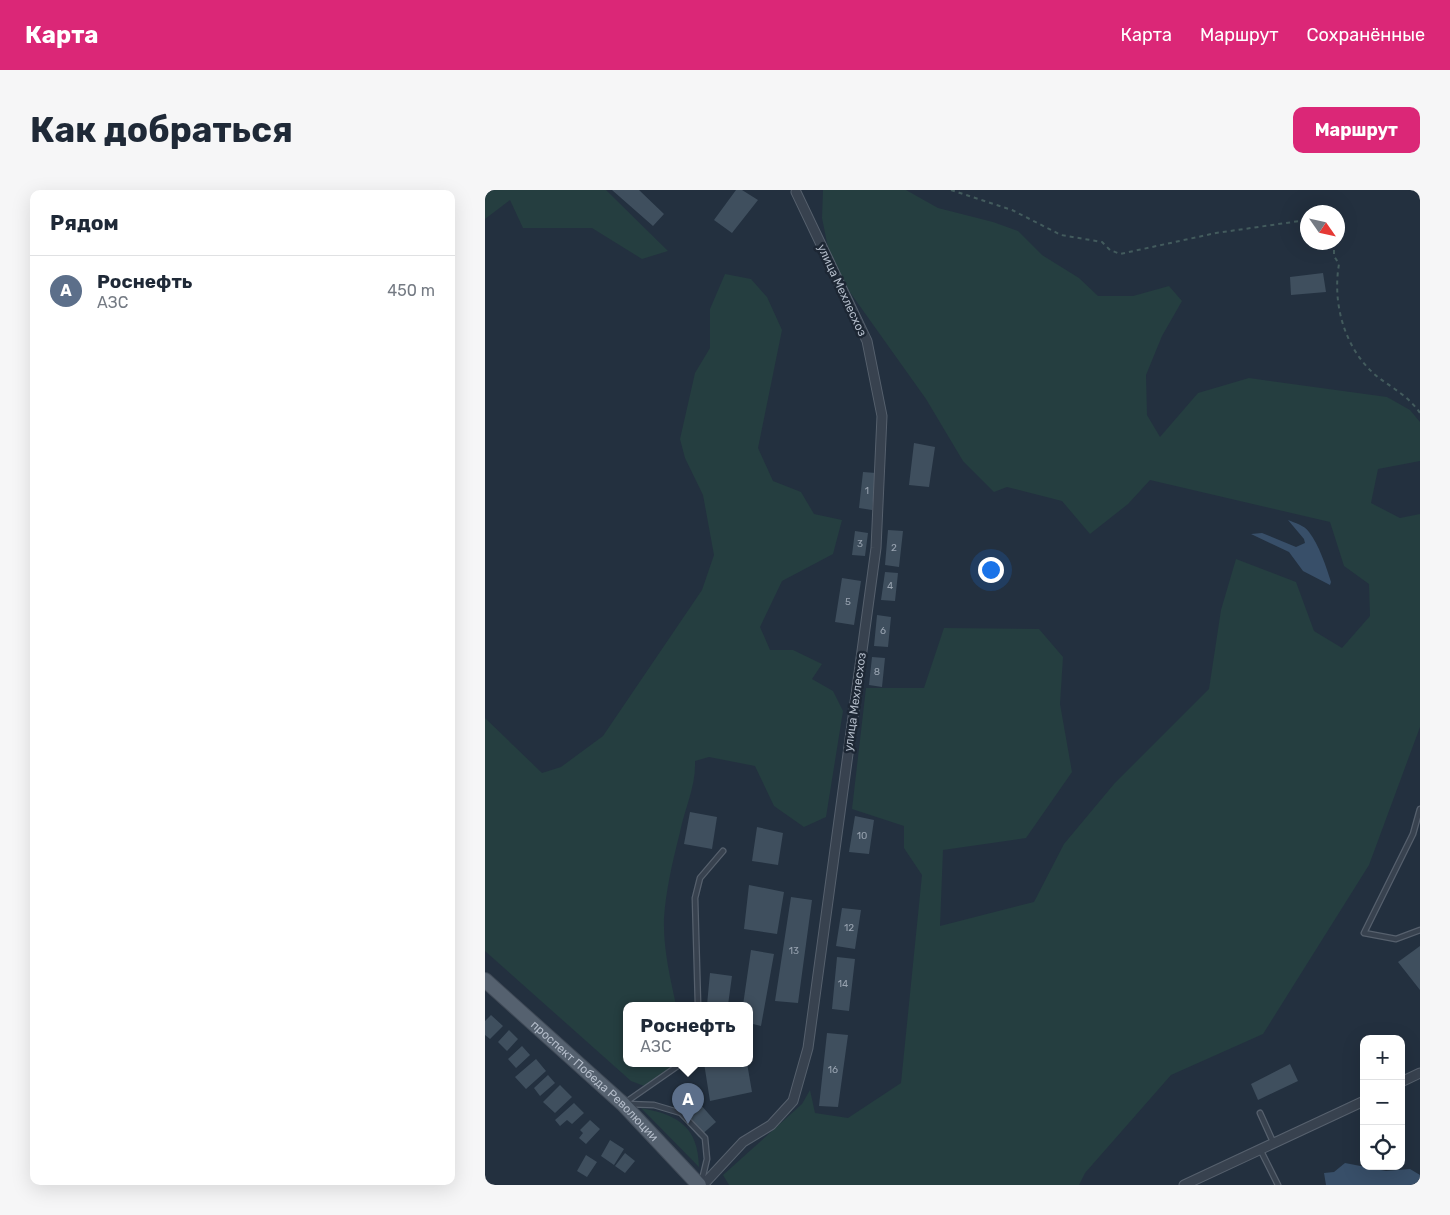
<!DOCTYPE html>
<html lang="ru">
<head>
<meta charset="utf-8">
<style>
	body { margin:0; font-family:Rubik,sans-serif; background:#f6f6f7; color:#1f2937 }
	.controls { position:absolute; right:15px; bottom:15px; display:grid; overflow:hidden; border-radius:10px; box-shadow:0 5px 20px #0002 }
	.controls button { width:45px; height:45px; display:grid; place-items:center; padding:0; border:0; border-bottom:1px solid #e0e1e3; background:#fff; color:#1f2937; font:25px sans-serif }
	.compass { position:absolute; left:815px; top:15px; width:45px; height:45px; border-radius:50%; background:#fff; box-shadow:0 5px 20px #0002; rotate:124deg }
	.you { position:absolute; left:505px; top:379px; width:18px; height:18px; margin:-12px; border:4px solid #fff; border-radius:50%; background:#1a73e8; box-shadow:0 0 0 8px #1a73e833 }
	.badge { display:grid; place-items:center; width:32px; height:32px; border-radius:50%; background:#db2777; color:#fff; font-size:16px; font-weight:700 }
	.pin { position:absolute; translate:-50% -41px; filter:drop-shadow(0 1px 2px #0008) }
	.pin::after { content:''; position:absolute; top:26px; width:18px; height:15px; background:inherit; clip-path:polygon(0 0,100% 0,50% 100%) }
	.popup { position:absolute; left:138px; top:812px; width:130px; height:65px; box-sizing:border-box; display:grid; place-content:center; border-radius:10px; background:#fff; filter:drop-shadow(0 1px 4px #0005); font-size:16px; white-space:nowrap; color:#747a83 }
	.popup b { font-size:19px; color:#1f2937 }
	.popup::after { content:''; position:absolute; left:50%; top:100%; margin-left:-10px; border:10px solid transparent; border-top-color:#fff }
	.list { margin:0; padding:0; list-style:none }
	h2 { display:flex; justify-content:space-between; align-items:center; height:65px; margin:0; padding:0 20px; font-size:21px }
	h2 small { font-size:16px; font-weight:400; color:#747a83 }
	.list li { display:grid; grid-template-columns:32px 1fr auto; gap:15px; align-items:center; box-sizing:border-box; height:70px; padding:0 20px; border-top:1px solid #e0e1e3 }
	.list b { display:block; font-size:19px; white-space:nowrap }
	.list p { margin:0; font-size:16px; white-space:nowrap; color:#747a83 }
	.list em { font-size:16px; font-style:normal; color:#747a83 }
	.icon { flex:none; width:28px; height:28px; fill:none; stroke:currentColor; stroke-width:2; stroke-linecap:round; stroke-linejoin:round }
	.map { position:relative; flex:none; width:935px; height:995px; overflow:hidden; border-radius:10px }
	header { display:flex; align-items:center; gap:30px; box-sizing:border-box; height:70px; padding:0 25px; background:#db2777; color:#fff }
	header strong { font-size:24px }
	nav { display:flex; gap:28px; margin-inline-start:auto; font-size:18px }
	.intro { display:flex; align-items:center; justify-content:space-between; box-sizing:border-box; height:120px; padding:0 30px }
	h1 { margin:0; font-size:35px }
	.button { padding:12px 22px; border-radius:10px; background:#db2777; color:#fff; font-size:18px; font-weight:700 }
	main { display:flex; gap:30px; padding:0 30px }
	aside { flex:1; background:#fff; border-radius:10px; box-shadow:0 5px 20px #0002 }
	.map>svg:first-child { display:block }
</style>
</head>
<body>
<header>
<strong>Карта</strong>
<nav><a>Карта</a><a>Маршрут</a><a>Сохранённые</a></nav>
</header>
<div class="intro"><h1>Как добраться</h1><a class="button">Маршрут</a></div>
<main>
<aside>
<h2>Рядом<small></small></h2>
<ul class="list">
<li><span class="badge" style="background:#5c6f8a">A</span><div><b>Роснефть</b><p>АЗС</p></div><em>450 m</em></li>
</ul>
</aside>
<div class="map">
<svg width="935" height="995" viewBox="0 0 935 995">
	<rect width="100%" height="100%" fill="#23303f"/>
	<path fill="#253e40" d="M0 0H121L183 61 157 69 107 38H38L25 10 0 29Z
		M338 0H421L453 18 508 32 533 41 557 65 594 88 613 106H648L684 96 697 111 677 146 661 185 662 225 675 247 713 203 764 188 902 207 925 220 935 232V271L893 279 886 313 915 328 935 324V537L884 675 778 844 686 885 600 983 594 995H244L238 985 317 914 325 900 330 923 363 928 416 893 437 685 419 658V636L367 619 381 498H439L459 438 554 439 578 467 575 514 587 582 541 648 458 660 455 736 549 712 579 654 629 594 724 499 736 420 751 369 811 392 829 441 857 458 885 426 884 394 859 376 845 332 665 290 643 314 605 344 577 311 522 297 509 302 478 271 441 209 347 77 337 28Z
		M240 84 266 89 282 107 297 140 273 258 288 291 316 302 329 324 357 330 348 364 297 391 275 437 285 460H308L337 474 327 489 348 501 358 521 341 627 319 637 289 616 270 576 224 567 210 571C211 597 200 617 195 642 188 670 181 699 179 728 178 758 185 787 191 815H142V873H190L177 887 162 897 146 891 0 761V528L57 583 76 577 118 546 217 400 229 365 218 305 200 268 195 249 210 183 225 158V119Z
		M156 918C194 925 213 937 214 977Z"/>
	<path fill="#384f69" d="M803 330C810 333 819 335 824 342 834 355 841 376 846 392L845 395 818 381 804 362 766 344 777 343 811 357 820 353 819 349Z
		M860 973 901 981 925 979 935 985V995H841L839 983 849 982Z"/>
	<path fill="#3f4f5e" d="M127 0H154L179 24 168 36Z
		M251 0H257L273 10 247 43 229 30Z
		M838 83 841 102 806 105 805 87Z
		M429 253 450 257 444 297 424 295Z
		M378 282 391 283 387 320 374 318Z
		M403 340 418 341 414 377 400 375Z
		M370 341 383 343 380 366 367 365Z
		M400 382 413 383 410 411 396 410Z
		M357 388 376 391 369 435 350 432Z
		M392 425 406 427 403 457 389 456Z
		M387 467 400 468 397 497 384 495Z
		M205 622 232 627 227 659 199 654Z
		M370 626 389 630 384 664 364 662Z
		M272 637 298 643 293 675 267 671Z
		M264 695 299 702 292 744 259 739Z
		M306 707 327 710 313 813 290 811Z
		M357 718 376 720 370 759 351 756Z
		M935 756V800L913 772Z
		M266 760 289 764 276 836 264 833V815H258Z
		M352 767 370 769 364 821 347 819Z
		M225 783 247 786 243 815H222Z
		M6 825 18 836 5 849 0 845V831Z
		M24 840 33 849 22 861 13 852Z
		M342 843 363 845 353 917 334 916Z
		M37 856 45 865 31 878 23 869Z
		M51 869 61 881 41 899 30 887Z
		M219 873H262L267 902 225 911Z
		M805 874 813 891 773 910 766 894Z
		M63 885 70 893 55 906 49 898Z
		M75 895 87 907 70 923 58 912Z
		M89 913 99 923 87 934 82 930 75 936 70 930Z
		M215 914 231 932 214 947 199 930Z
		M105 930 115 939 101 954 94 948 98 943 95 940Z
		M125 950 139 959 129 975 116 966Z
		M140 963 150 971 140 983 130 976Z
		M101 965 112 972 102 987 92 981Z"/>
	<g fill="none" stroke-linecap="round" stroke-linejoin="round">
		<g stroke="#56606d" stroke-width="7">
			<path id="service" d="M935 619 928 644 879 743 911 749 935 740
				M213 815 210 708 215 688 238 661
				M141 912 197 873
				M142 914 169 915 196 923 220 948 222 969 216 994
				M775 923 789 954
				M776 961 793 995"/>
		</g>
		<g stroke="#56606d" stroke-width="11">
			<path id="minor" d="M916 892 935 883
				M218 995 258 952 286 935 308 911 323 858 391 358 397 226 382 151 311 2
				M699 995 879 911"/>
		</g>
		<g stroke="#414b58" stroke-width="16">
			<g id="primary">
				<path id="s1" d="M0 790 138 914 214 995"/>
			</g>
		</g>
		<path stroke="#435b5d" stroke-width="2" stroke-dasharray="4 4" stroke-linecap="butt" d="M466 0 527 20 576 45 617 52 625 60 635 64 731 43 822 30
			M849 52V66L854 74C847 115 860 161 894 188 908 198 925 208 935 223"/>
		<use href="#service" stroke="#38424f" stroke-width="4.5"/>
		<use href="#minor" stroke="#38424f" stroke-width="9"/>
		<use href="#primary" stroke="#55616f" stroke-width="14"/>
	</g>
	<g text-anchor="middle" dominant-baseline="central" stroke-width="5" stroke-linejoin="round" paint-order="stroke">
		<g font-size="10" fill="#97a2af">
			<text x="382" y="301">1</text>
			<text x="375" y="354">3</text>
			<text x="409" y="358">2</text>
			<text x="405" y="396">4</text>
			<text x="363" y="412">5</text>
			<text x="398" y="441">6</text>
			<text x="392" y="482">8</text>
			<text x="377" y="646">10</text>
			<text x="364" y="738">12</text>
			<text x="309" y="761">13</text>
			<text x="358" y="794">14</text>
			<text x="348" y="880">16</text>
		</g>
		<g font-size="12" fill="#b4bdca" stroke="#1d2734">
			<text transform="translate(357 100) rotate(65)">улица Мехлесхоз</text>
			<text transform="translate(370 512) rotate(-82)">улица Мехлесхоз</text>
			<text stroke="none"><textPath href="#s1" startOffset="149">проспект Победа Революции</textPath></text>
		</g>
	</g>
</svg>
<div class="controls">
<button>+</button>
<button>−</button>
<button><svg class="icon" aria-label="locate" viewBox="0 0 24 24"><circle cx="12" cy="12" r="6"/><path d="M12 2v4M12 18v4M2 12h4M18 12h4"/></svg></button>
</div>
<svg class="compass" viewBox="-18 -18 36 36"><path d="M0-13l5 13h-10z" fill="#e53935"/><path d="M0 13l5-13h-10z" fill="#747a83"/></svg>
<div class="you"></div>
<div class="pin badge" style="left:203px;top:934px;background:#5c6f8a">A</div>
<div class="popup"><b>Роснефть</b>АЗС</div>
</div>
</main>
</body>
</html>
